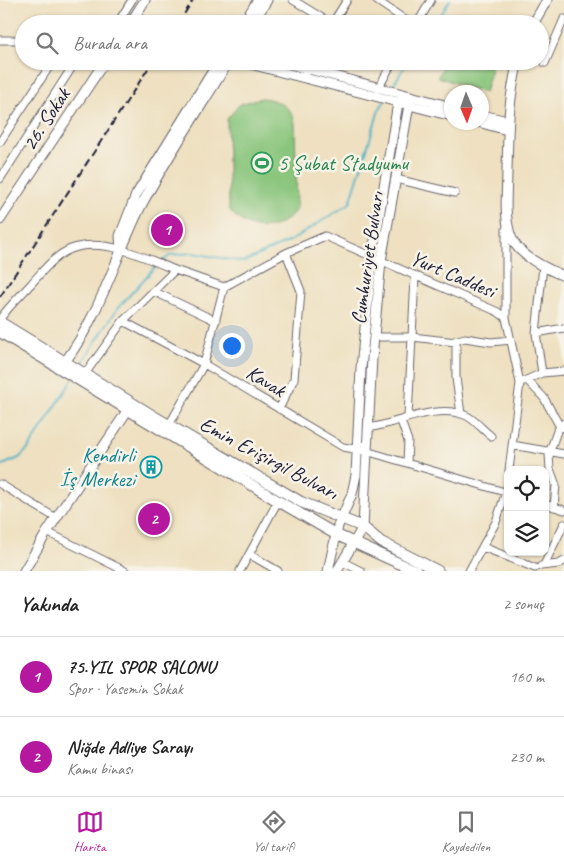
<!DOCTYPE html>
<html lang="tr">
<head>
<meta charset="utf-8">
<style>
	body { margin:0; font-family:Caveat,sans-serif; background:#f6f6f6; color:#222 }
	.controls { position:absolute; right:15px; bottom:15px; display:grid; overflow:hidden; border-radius:10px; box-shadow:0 1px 4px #0004 }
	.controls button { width:45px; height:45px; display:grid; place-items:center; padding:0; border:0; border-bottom:1px solid #e0e0e0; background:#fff; color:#222; font:25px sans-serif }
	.compass { position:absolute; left:444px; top:85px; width:45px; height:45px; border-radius:50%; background:#fff; box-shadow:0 1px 4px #0004; rotate:178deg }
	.you { position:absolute; left:231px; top:345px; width:18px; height:18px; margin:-12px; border:4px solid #fff; border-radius:50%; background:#1a73e8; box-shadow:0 0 0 8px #1a73e833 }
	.badge { display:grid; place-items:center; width:32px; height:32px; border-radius:50%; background:#b5179e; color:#fff; font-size:16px; font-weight:700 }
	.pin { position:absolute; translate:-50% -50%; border:2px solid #fff; box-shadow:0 1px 5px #0006 }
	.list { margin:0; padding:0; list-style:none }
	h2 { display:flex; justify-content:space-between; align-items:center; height:65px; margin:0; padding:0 20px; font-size:21px }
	h2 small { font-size:16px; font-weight:400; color:#767676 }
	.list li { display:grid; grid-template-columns:32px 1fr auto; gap:15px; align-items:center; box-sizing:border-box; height:80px; padding:0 20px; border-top:1px solid #e0e0e0 }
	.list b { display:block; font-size:19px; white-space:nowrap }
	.list p { margin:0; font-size:16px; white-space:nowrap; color:#767676 }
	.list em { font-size:16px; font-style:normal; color:#767676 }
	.icon { flex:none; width:28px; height:28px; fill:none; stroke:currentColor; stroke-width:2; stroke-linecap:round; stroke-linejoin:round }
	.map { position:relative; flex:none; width:564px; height:571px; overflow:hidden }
	.search { position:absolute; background:#fff; box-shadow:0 1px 4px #0004; left:15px; right:15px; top:15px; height:55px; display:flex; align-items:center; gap:12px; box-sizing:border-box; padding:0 18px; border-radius:28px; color:#767676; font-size:19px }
	.sheet { height:225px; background:#fff }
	nav { display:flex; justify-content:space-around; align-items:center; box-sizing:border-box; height:70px; border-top:1px solid #e0e0e0; background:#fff; font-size:14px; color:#767676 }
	nav a { display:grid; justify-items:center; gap:2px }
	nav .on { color:#b5179e }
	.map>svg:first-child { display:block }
</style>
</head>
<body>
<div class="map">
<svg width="564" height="571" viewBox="0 0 564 571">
	<rect width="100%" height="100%" fill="#f7f3e8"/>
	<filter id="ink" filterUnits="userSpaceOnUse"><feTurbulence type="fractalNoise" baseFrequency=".02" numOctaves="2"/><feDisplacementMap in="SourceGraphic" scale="10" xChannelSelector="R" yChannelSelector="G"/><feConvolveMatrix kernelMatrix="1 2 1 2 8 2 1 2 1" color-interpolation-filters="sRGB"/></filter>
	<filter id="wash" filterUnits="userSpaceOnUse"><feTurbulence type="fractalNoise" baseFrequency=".0096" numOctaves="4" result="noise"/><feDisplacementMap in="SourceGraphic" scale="20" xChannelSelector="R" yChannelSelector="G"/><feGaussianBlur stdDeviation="1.12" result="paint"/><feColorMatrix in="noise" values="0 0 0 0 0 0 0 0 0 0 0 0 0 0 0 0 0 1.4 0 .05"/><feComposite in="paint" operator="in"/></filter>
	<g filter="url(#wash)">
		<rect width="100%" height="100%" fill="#eee0c0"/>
		<path fill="#89c57b" stroke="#56745b" d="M446 61H493L485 93 438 77Z
			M261 98C276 99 294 107 295 124L297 208C280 234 247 234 229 209L227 119 240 104Z"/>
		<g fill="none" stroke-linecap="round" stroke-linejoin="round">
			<path stroke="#47b0c6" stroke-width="2" d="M435 24 450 0
				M392 87 408 61
				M161 262 171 255 193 253 243 262 292 240 350 203 379 110 384 102
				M80 366 117 309 157 265
				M0 466 19 458 29 448 73 379"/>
		</g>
	</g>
	<g filter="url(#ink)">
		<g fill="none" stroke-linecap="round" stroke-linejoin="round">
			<g stroke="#69646a" stroke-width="9">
				<path id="street" d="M293 0 332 24
					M376 0 411 24
					M117 24 132 0
					M332 24 347 0
					M417 24 431 0
					M0 40H24
					M545 63 564 19
					M305 77 310 61
					M378 89 393 61
					M0 142 53 61
					M0 179 76 61
					M396 179 455 193
					M224 287 286 253 325 236 498 312 506 318 520 383 509 470
					M153 291 216 321
					M506 318V229
					M0 319C9 306 21 295 31 284 42 272 55 255 71 249 103 237 145 257 175 270
					M123 321 204 364 343 447 366 451 508 493
					M536 333 564 328
					M374 337H412L456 342V378L461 414
					M454 341 465 338 491 342 511 340
					M542 373 536 333 543 266
					M85 374 123 321 175 270 224 287
					M527 380 544 398 559 425 564 428
					M524 381 542 373 564 371
					M279 409 294 379 301 291 286 253
					M408 417 415 277
					M401 421 408 441 407 463
					M169 425 204 364 224 287
					M368 428C397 424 438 402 467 416 475 420 483 430 491 436
					M512 445 564 454
					M0 484 56 518
					M545 504 564 510
					M554 507 556 485 550 469 549 454 557 431 564 423
					M47 532 125 571
					M483 547 535 568
					M249 554 278 571
					M343 562 361 571
					M544 565 564 524
					M541 566 559 564 564 561
					M240 571 278 501
					M469 571 496 522 508 486"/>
			</g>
			<g stroke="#69646a" stroke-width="11">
				<path id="secondary" d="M130 24 145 0
					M243 24 258 0
					M252 24 267 0
					M533 24 547 0
					M239 61 452 116
					M278 61 452 107
					M518 61C508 102 508 130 507 171 507 191 503 219 512 239 520 256 547 269 564 276
					M482 115 507 121
					M478 122 507 130
					M0 220 105 61
					M121 250 120 236 136 195 219 61
					M65 362C99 316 115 259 140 208 166 158 199 110 229 61
					M24 571 47 532 127 411
					M328 571 338 526 352 494 356 475 361 368 372 258 398 103 407 97 409 105 381 261 372 358 363 527 337 571"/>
			</g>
			<g stroke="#69646a" stroke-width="12">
				<path id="primary" d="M0 322 157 418 301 502 363 527 381 542 438 571
					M0 332 278 501 337 535 416 571"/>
			</g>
			<use href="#street" stroke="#fff" stroke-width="7"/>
			<use href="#secondary" stroke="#fff" stroke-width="9"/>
			<use href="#primary" stroke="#fff" stroke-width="10"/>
			<path stroke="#22223b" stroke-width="2" stroke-dasharray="8 4" stroke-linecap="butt" d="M178 24 193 0
				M0 297 153 61"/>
		</g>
	</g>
	<defs>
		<g id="stadium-ring" transform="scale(1.125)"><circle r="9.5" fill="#f7f3e8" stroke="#2e9e5b" stroke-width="1.5"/><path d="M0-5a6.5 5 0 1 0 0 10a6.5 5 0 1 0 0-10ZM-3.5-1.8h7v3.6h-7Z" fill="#2e9e5b"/></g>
		<g id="building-ring" transform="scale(1.125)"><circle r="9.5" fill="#f7f3e8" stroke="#0f9aa8" stroke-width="1.5"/><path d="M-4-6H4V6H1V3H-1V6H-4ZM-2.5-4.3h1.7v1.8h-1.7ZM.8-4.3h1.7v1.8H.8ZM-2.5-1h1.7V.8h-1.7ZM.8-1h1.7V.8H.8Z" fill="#0f9aa8"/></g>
	</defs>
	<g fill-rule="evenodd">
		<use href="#stadium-ring" x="262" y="163"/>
		<use href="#building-ring" x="151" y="467"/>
	</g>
	<g text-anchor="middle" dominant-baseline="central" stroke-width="5" stroke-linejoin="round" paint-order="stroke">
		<g font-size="21" fill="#22223b" stroke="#f7f3e8">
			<text transform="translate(46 119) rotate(-57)">26. Sokak</text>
			<text transform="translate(367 258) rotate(-82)">Cumhuriyet Bulvarı</text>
			<text transform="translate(453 274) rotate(23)">Yurt Caddesi</text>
			<text transform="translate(266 381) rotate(31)">Kavak</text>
			<text transform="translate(269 458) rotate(28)">Emin Erişirgil Bulvarı</text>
		</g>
		<g font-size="21" fill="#27864d" stroke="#f7f3e8" text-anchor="start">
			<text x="278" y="163">5 Şubat Stadyumu</text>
		</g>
		<g font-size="21" fill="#0d838f" stroke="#f7f3e8" text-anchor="end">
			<text x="135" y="455">Kendirli<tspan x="135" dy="24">İş Merkezi</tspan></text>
		</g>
	</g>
</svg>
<div class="controls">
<button><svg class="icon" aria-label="locate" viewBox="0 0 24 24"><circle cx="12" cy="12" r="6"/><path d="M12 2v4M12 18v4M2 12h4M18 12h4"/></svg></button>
<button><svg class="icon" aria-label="layers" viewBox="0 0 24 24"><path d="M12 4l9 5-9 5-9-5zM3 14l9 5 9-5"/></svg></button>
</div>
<svg class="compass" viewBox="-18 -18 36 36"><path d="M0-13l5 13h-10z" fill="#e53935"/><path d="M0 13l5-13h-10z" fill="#767676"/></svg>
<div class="you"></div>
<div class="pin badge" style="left:167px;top:230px">1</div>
<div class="pin badge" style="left:154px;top:519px">2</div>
<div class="search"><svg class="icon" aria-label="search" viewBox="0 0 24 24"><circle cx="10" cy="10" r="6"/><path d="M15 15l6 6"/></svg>Burada ara</div>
</div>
<section class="sheet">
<h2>Yakında<small>2 sonuç</small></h2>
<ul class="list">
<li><span class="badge">1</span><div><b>75.YIL SPOR SALONU</b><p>Spor · Yasemin Sokak</p></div><em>160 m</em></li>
<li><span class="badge">2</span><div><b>Niğde Adliye Sarayı</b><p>Kamu binası</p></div><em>230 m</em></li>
</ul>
</section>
<nav>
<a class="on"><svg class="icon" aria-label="map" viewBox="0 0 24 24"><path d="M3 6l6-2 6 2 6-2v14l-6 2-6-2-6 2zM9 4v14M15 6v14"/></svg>Harita</a>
<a><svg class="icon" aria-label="directions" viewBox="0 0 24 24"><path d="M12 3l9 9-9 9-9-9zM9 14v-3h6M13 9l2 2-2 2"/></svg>Yol tarifi</a>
<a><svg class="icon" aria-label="saved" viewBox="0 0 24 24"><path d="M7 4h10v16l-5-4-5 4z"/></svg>Kaydedilen</a>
</nav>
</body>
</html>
